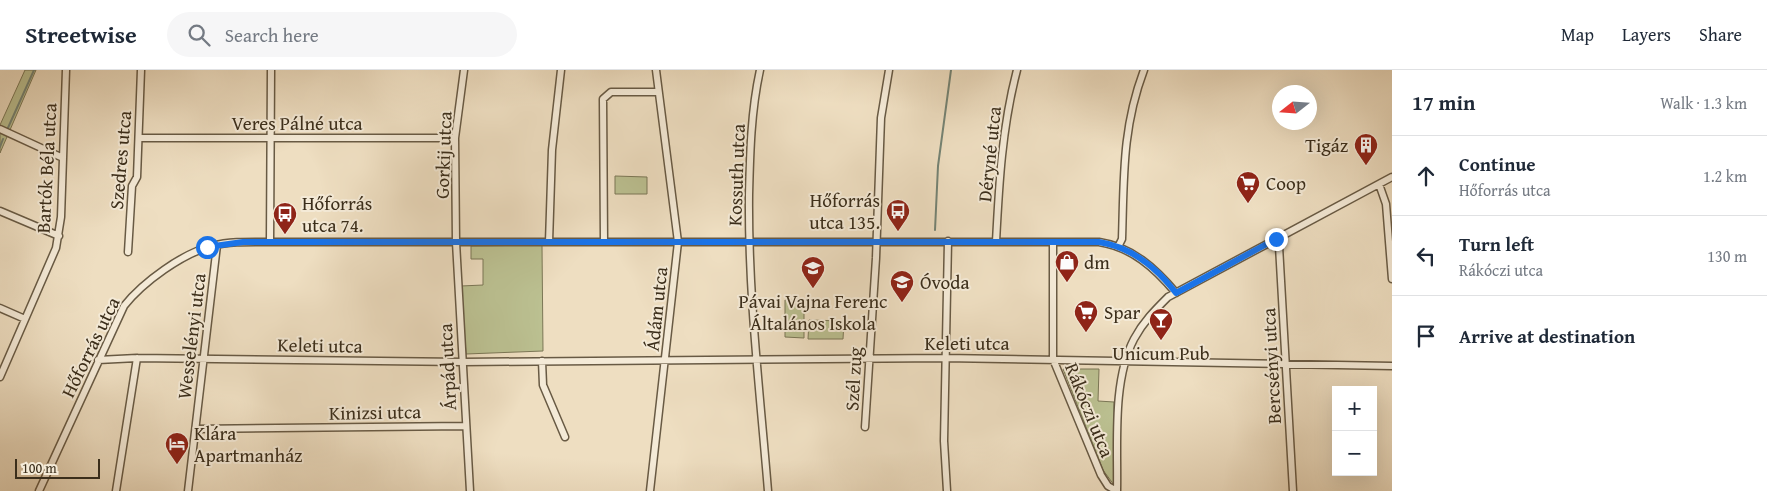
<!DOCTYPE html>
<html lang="en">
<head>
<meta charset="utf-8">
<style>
	body { margin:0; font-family:"Gentium Book Plus",serif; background:#f6f6f7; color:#1f2937 }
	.controls { position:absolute; right:15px; bottom:15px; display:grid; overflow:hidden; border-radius:0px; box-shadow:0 5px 20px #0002 }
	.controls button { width:45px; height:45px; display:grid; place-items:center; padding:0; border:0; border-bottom:1px solid #e0e1e3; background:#fff; color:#1f2937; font:25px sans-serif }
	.compass { position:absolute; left:1272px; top:15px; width:45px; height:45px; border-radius:50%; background:#fff; box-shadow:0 5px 20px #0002; rotate:253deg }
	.scale { position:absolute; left:15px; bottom:12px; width:85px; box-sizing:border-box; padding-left:5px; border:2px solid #3b2e1b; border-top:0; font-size:14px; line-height:18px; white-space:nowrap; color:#3b2e1b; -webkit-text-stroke:4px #f4ead7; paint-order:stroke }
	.stop { position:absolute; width:15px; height:15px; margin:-11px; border:4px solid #1a73e8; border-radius:50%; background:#fff }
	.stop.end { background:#1a73e8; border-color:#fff; box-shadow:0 1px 5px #0008 }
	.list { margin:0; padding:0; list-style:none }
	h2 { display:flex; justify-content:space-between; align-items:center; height:65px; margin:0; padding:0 20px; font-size:21px }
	h2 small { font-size:16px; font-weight:400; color:#747a83 }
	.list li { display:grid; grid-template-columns:32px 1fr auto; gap:15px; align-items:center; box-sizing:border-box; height:80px; padding:0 20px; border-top:1px solid #e0e1e3 }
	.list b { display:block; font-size:19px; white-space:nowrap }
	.list p { margin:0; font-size:16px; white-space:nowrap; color:#747a83 }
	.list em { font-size:16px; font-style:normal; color:#747a83 }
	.icon { flex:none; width:28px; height:28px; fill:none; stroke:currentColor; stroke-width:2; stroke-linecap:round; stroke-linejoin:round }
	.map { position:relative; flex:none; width:1392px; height:421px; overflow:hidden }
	header { display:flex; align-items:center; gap:30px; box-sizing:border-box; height:70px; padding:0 25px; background:#fff; border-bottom:1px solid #e0e1e3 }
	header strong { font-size:24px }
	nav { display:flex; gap:28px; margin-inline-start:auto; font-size:18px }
	.search { width:350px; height:45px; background:#f6f6f7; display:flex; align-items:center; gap:12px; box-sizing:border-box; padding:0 18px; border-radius:28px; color:#747a83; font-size:19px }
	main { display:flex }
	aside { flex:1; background:#fff }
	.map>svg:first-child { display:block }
</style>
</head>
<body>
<header>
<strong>Streetwise</strong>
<div class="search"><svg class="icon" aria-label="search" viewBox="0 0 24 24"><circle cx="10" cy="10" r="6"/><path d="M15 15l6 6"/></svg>Search here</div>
<nav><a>Map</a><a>Layers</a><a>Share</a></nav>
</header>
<main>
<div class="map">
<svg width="1392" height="421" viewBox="0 0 1392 421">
	<rect width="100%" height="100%" fill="#eedec1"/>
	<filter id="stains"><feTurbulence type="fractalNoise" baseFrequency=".004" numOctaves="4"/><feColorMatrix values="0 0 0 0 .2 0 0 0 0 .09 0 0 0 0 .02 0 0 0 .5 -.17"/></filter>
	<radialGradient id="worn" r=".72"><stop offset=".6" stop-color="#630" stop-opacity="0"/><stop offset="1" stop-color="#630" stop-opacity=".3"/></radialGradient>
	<path fill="#bbc091" stroke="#7b7756" d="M25 0H36L0 83V55Z
		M615 106 647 107V124H615Z
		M542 175 543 281 466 284 461 216 483 215V189H471V176Z
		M785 230H804V268L785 267Z
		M809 250 844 251 843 269H808Z
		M1063 299H1099L1098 331 1114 332V415L1103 400Z"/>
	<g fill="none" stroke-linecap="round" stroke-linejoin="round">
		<path stroke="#748374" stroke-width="2" d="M7 60 34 0
			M0 77 3 69
			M935 160 938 96 951 0"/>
		<g stroke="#685a44" stroke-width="9">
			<path id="minor" d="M464 0 455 68 456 172 470 421
				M760 0C751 41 750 83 749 125 748 224 760 322 768 421
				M0 59 63 88
				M140 68H455
				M1379 114 1386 134 1392 209
				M0 141 59 166
				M1276 169 1279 176 1293 421
				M270 172 271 0
				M549 172 552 80 561 0
				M604 172 603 29 611 22H658
				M996 172C999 114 1002 57 1017 0
				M1053 172V289L1101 405 1108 416 1117 421C1118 374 1112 311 1134 269 1143 252 1155 240 1168 227L1392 107
				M1118 177 1122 169C1124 108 1122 58 1144 0
				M128 182 132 116 137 107 141 0
				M0 238 25 249
				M98 290 137 288 463 292 945 288 1392 296
				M542 291 543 315 565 367
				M0 307 56 178 61 147 66 0
				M865 357 876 188 881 48 889 0
				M196 359 465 356
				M39 421 124 236C143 212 183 183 212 176 231 171 251 172 270 172H1099C1132 177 1155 198 1176 223
				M116 421 137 288
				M188 421 217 175
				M650 421 678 172 656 0
				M947 421 944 371 948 171"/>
		</g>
		<use href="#minor" stroke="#f4ead7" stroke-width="6"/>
	</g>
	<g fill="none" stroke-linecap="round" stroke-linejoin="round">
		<path stroke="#1a73e8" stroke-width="6" d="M207 177 243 172H1099C1132 177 1156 197 1176 223L1276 169"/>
	</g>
	<defs>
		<g id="building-pin" transform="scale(1.25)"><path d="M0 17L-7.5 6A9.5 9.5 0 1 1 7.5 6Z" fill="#8f2418" stroke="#f4ead7"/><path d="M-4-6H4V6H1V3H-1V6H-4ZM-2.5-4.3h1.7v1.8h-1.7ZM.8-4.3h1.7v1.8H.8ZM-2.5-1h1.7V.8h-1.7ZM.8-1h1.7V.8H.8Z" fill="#fff"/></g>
		<g id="supermarket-pin" transform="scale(1.25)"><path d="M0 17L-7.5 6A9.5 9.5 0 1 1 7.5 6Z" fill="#8f2418" stroke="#f4ead7"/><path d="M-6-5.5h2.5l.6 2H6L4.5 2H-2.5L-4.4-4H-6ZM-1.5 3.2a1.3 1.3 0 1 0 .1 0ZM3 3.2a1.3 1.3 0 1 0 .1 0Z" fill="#fff"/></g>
		<g id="bus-pin" transform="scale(1.25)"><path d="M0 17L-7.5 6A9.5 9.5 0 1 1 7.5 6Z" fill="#8f2418" stroke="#f4ead7"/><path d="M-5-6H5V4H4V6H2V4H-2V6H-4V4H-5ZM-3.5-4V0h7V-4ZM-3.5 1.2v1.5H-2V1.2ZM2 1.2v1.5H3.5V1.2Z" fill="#fff"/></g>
		<g id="shop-pin" transform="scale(1.25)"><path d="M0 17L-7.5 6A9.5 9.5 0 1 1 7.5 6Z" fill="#8f2418" stroke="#f4ead7"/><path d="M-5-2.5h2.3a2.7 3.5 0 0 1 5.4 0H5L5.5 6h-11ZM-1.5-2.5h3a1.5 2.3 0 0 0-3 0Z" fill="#fff"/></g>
		<g id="school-pin" transform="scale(1.25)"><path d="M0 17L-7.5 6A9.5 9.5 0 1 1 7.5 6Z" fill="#8f2418" stroke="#f4ead7"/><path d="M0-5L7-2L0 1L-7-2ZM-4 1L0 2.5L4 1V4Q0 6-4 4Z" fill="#fff"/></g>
		<g id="bar-pin" transform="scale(1.25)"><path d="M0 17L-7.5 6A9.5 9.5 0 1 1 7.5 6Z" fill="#8f2418" stroke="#f4ead7"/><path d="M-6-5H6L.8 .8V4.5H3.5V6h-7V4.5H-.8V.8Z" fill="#fff"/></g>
		<g id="hotel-pin" transform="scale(1.25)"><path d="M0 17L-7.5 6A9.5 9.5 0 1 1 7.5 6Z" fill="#8f2418" stroke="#f4ead7"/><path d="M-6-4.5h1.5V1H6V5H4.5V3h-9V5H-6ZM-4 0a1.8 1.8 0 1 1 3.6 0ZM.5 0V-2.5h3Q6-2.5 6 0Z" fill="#fff"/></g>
	</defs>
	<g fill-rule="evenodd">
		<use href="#building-pin" x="1366" y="75"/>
		<use href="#supermarket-pin" x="1248" y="113"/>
		<use href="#bus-pin" x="898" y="141"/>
		<use href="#bus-pin" x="285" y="144"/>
		<use href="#shop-pin" x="1067" y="192"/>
		<use href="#school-pin" x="813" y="198"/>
		<use href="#school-pin" x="902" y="212"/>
		<use href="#supermarket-pin" x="1086" y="242"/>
		<use href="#bar-pin" x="1161" y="250"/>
		<use href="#hotel-pin" x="177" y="374"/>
	</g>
	<g text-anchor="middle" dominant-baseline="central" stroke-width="4" stroke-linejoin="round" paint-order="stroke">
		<g font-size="19" fill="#3b2e1b" stroke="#f4ead7">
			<text x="297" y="53">Veres Pálné utca</text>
			<text transform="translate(989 84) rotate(-84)">Déryné utca</text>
			<text transform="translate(443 85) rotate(-88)">Gorkij utca</text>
			<text transform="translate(120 90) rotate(-85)">Szedres utca</text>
			<text transform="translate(46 98) rotate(-87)">Bartók Béla utca</text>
			<text transform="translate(736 105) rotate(-88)">Kossuth utca</text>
			<text transform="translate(656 239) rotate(-84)">Ádám utca</text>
			<text transform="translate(191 266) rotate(-83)">Wesselényi utca</text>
			<text x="967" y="273">Keleti utca</text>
			<text transform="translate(320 275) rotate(1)">Keleti utca</text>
			<text transform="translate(90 277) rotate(-64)">Hőforrás utca</text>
			<text transform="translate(1271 296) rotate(-93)">Bercsényi utca</text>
			<text transform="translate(447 297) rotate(-93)">Árpád utca</text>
			<text transform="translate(853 309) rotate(-87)">Szél zug</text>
			<text transform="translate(1090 340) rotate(68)">Rákóczi utca</text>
			<text transform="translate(375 342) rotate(-1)">Kinizsi utca</text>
		</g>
		<g font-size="19" fill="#3b2e1b" stroke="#f4ead7" text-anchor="start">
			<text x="1348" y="75" text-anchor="end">Tigáz</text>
			<text x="1266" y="113">Coop</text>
			<text x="880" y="130" text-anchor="end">Hőforrás<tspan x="880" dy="22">utca 135.</tspan></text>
			<text x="302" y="133">Hőforrás<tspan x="302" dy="22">utca 74.</tspan></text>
			<text x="1084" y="192">dm</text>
			<text x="920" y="212">Óvoda</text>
			<text x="813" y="231" text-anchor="middle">Pávai Vajna Ferenc<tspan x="813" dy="22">Általános Iskola</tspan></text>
			<text x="1104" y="242">Spar</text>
			<text x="1161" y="283" text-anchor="middle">Unicum Pub</text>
			<text x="194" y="363">Klára<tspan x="194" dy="22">Apartmanház</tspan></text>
		</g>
	</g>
	<rect width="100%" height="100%" filter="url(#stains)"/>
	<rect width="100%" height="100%" fill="url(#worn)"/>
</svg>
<div class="controls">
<button>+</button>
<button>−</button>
</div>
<svg class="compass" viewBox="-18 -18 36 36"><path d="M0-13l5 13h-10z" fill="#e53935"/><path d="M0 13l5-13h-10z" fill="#747a83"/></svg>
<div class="scale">100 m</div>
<div class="stop" style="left:207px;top:177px"></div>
<div class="stop end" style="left:1276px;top:169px"></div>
</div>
<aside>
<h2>17 min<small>Walk · 1.3 km</small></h2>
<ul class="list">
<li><svg class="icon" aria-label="ahead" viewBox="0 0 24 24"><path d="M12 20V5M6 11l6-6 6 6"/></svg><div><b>Continue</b><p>Hőforrás utca</p></div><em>1.2 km</em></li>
<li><svg class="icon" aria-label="left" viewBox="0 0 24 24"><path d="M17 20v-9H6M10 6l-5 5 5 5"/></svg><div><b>Turn left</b><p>Rákóczi utca</p></div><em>130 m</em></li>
<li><svg class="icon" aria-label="arrive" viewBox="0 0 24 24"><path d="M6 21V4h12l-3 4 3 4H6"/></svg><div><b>Arrive at destination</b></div></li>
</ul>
</aside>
</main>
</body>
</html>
